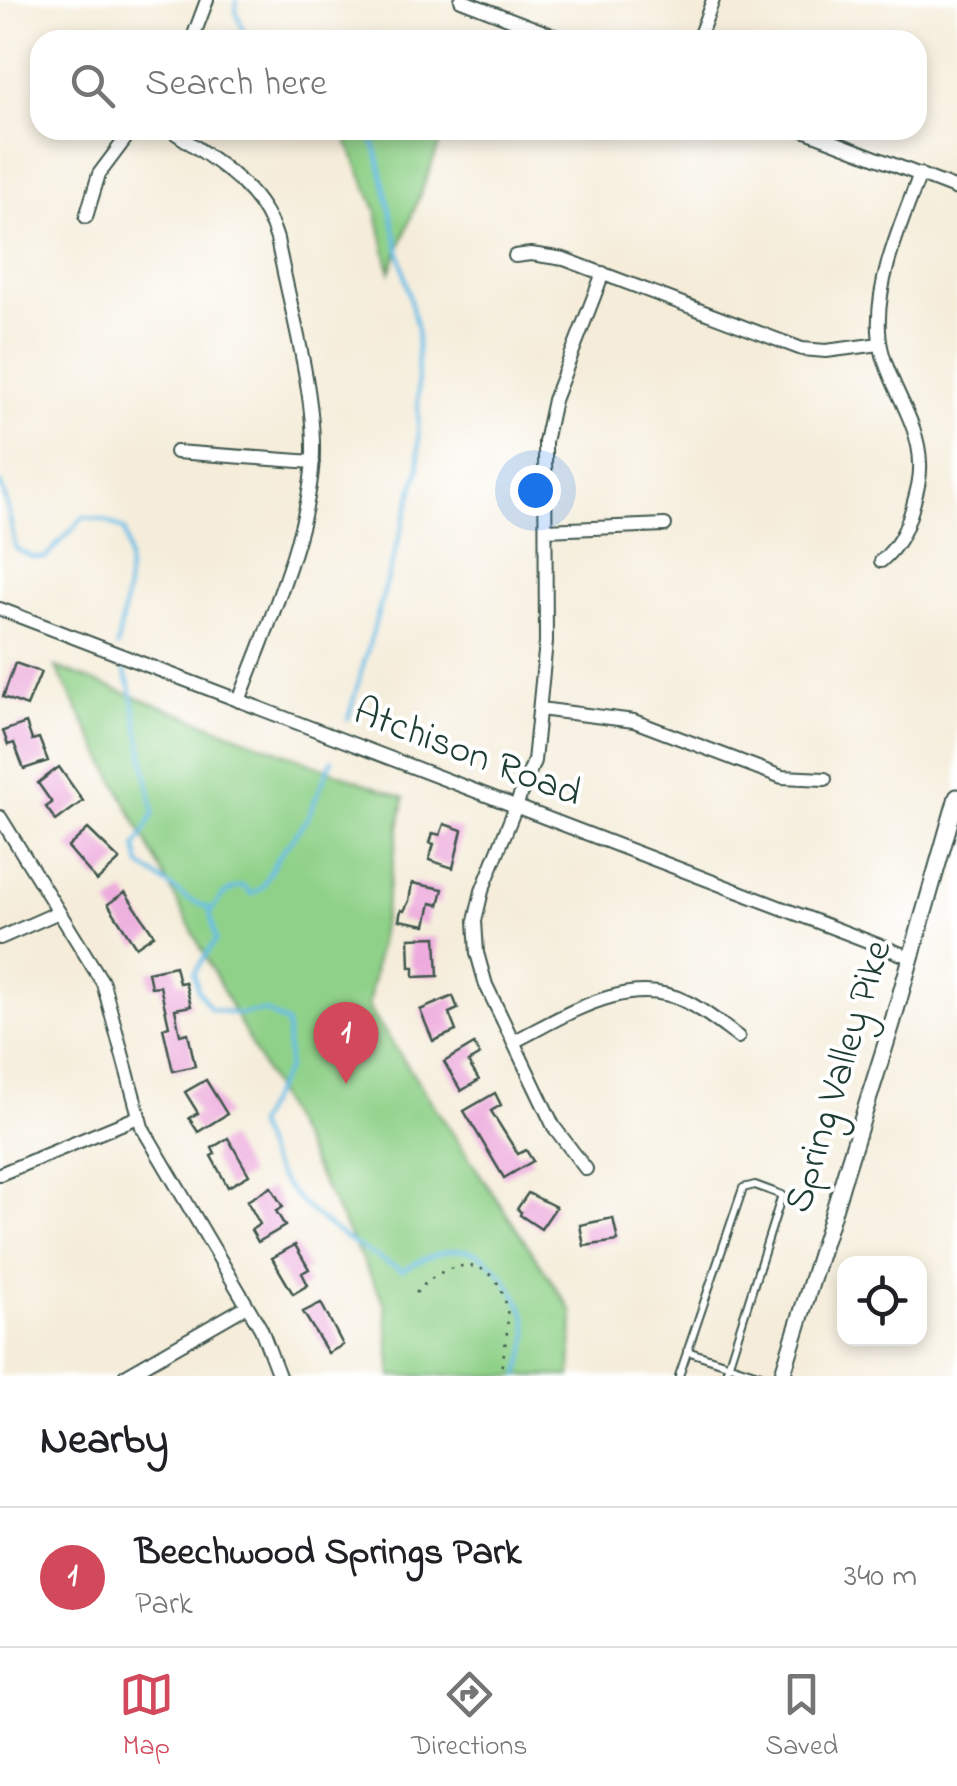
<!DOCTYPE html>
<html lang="en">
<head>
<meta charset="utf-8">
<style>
	body { margin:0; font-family:"Indie Flower",sans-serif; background:#f2f2f2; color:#202124 }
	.controls { position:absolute; right:30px; bottom:30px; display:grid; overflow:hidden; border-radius:20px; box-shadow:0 5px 15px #0003 }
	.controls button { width:90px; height:90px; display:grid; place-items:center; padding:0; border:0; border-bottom:2px solid #e0e0e0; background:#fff; color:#202124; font:50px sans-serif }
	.you { position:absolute; left:535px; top:490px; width:35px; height:35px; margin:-25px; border:8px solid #fff; border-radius:50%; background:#1a73e8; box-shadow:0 0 0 15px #1a73e833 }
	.badge { display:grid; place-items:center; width:65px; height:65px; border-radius:50%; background:#d1495b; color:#fff; font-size:32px; font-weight:700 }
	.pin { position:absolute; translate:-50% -82px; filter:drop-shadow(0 2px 5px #0008) }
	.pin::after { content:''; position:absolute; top:52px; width:35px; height:30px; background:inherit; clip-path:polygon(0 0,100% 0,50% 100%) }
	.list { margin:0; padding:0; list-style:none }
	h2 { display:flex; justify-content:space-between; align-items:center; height:130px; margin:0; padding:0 40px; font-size:42px }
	h2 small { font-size:32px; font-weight:400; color:#757577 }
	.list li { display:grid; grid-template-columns:65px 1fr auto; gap:30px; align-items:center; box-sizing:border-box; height:140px; padding:0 40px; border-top:2px solid #e0e0e0 }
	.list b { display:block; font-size:38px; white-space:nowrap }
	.list p { margin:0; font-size:32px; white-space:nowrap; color:#757577 }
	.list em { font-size:32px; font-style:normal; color:#757577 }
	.icon { flex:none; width:55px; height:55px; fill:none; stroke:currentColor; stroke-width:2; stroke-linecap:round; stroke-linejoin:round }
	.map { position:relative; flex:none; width:957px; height:1376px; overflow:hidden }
	.search { position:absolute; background:#fff; box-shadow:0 5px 15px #0003; left:30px; right:30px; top:30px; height:110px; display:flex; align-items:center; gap:25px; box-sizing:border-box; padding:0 35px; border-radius:30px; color:#757577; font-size:38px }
	.sheet { height:270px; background:#fff }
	nav { display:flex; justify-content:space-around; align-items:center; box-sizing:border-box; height:140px; border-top:2px solid #e0e0e0; background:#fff; font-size:28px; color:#757577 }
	nav a { display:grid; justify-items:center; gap:5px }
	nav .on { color:#d1495b }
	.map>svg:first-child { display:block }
</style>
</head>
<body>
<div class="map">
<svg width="957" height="1376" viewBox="0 0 957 1376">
	<rect width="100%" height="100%" fill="#fff"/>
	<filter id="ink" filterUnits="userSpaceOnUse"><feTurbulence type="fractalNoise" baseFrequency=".01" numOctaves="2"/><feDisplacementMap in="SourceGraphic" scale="20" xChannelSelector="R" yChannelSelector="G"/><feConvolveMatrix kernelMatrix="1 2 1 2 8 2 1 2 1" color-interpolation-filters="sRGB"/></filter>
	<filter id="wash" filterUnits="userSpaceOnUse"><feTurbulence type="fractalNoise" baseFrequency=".0048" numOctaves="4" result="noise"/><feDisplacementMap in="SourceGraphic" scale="40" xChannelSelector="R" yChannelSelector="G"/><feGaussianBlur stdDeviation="2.25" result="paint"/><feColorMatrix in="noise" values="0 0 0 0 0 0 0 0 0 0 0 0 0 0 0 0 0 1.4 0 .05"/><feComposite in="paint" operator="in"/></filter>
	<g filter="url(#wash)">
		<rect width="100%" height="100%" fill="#f5edda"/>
		<path fill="#90d189" stroke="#58875e" stroke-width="2.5" d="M342 130H445L390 272 376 209Z
			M56 667 404 798 368 1007 573 1313 571 1376H392L385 1304Z"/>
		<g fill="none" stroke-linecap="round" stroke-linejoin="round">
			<path stroke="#6abee6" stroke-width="4" d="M236 0V11L247 40
				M0 483C10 505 10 526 16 549L32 557 45 558 84 517 104 520 124 530C135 569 123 609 117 647
				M121 661 131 689 154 813 136 847 140 865 188 899 209 908 216 940 194 973 198 990 211 1009 238 1014 265 1011 287 1024 288 1067 256 1124C262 1139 266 1155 274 1168 301 1214 355 1247 402 1270 422 1260 446 1246 469 1251 496 1257 526 1303 528 1330 530 1344 521 1362 519 1376
				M348 719 419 468 417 330 377 152 368 130
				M211 912C220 896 225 890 243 886L252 894 262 888 276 860 308 817 332 760"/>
		</g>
		<g id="blocks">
			<path fill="#edacdd" d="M15 663 41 672 27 706 3 697Z
				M26 723 32 740 39 738 48 761 24 769 14 743 8 745 3 731Z
				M59 767 83 801 56 821 46 807 52 803 38 783Z
				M444 824 462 830 453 868 429 860 434 844 430 843 433 833 440 835Z
				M88 829 120 860 97 881 68 847Z
				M412 883 443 889 439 905 431 903 426 925 399 920 401 910 404 911 409 901Z
				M125 892 154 935 136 947 108 904Z
				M436 937 438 976 414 977V967H410L409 938Z
				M175 966 179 983 185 982 191 1006 175 1009 180 1035 188 1033 195 1066 173 1071 163 1028 169 1026 160 986 151 987 148 972Z
				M453 996 458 1009 449 1013 456 1031 433 1041 420 1010Z
				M474 1044 480 1055 468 1062 479 1080 461 1091 444 1062Z
				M206 1080 227 1114 198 1132 189 1118 198 1113 185 1092Z
				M495 1093 501 1105 491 1111 518 1154 526 1150 533 1161 504 1178 464 1111Z
				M228 1138 249 1175 228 1187 211 1156 215 1154 212 1148Z
				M271 1187 283 1207 276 1211 285 1226 258 1242 251 1230 260 1224 247 1201Z
				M528 1193 556 1207 541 1229 520 1215 521 1212 517 1209Z
				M613 1218 618 1241 584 1246 580 1225Z
				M295 1245 309 1269 302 1273 308 1285 293 1294 272 1258Z
				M321 1303 343 1345 328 1353 303 1312Z"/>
		</g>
	</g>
	<g filter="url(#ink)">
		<use href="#blocks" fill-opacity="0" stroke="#3f574d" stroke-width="2.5"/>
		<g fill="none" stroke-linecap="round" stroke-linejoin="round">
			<g stroke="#3f574d" stroke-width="10">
				<path id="service" d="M687 1351 764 1376
					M679 1376 743 1188 755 1185 782 1195 725 1376"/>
			</g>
			<g stroke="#3f574d" stroke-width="16">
				<path id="minor" d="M461 0 565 40
					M192 40 207 0
					M698 40 713 0
					M171 130C215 161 261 185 277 239 289 303 314 388 313 451 313 524 265 632 239 701
					M803 130 957 189
					M86 217 99 174 132 130
					M515 256 531 254 564 259 802 349 826 351 880 344
					M176 452 313 462
					M546 530 665 525
					M881 561C898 547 906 530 912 509 916 494 921 479 920 463 919 416 881 378 879 331 876 279 902 222 920 174
					M0 609 912 958
					M540 709 634 721 782 777 825 779
					M0 817 103 983 142 1127 261 1329 279 1376
					M0 938 59 912
					M513 1042C565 1016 628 972 687 1002 705 1011 722 1025 738 1037
					M586 1169 554 1127 486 985 477 953 475 921 482 891 534 761 546 642 545 442 554 400 603 273
					M0 1174 138 1117
					M125 1376 247 1306"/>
			</g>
			<g stroke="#3f574d" stroke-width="19">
				<path id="tertiary" d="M782 1376 892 1024 957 797"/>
			</g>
			<path stroke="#3f574d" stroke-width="2.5" stroke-dasharray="2.5 8" stroke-linecap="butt" d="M416 1293C445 1259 494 1251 506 1304 511 1325 503 1355 500 1376"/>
			<use href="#service" stroke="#fff" stroke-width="6"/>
			<use href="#minor" stroke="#fff" stroke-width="12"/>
			<use href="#tertiary" stroke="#fff" stroke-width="15"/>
		</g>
	</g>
	<g text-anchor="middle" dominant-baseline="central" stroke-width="8" stroke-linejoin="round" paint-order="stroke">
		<g font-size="40" fill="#1f3d34" stroke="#fff">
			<text transform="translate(467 754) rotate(21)">Atchison Road</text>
			<text transform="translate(840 1077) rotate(-73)">Spring Valley Pike</text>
		</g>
	</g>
</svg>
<div class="controls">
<button><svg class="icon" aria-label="locate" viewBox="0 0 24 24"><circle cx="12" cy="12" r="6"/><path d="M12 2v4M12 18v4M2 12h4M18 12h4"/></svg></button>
</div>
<div class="you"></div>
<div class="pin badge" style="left:346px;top:1084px">1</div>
<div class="search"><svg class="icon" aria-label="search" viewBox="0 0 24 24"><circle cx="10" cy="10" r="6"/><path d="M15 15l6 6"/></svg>Search here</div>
</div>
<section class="sheet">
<h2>Nearby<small></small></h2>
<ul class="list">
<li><span class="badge">1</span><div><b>Beechwood Springs Park</b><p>Park</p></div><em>340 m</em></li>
</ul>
</section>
<nav>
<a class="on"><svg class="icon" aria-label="map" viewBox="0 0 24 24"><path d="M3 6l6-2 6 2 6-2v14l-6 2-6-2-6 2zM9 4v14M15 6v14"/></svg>Map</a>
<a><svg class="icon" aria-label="directions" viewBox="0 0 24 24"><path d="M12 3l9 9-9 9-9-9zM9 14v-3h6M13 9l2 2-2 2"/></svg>Directions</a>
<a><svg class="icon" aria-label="saved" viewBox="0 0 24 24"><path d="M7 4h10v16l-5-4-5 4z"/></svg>Saved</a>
</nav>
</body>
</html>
